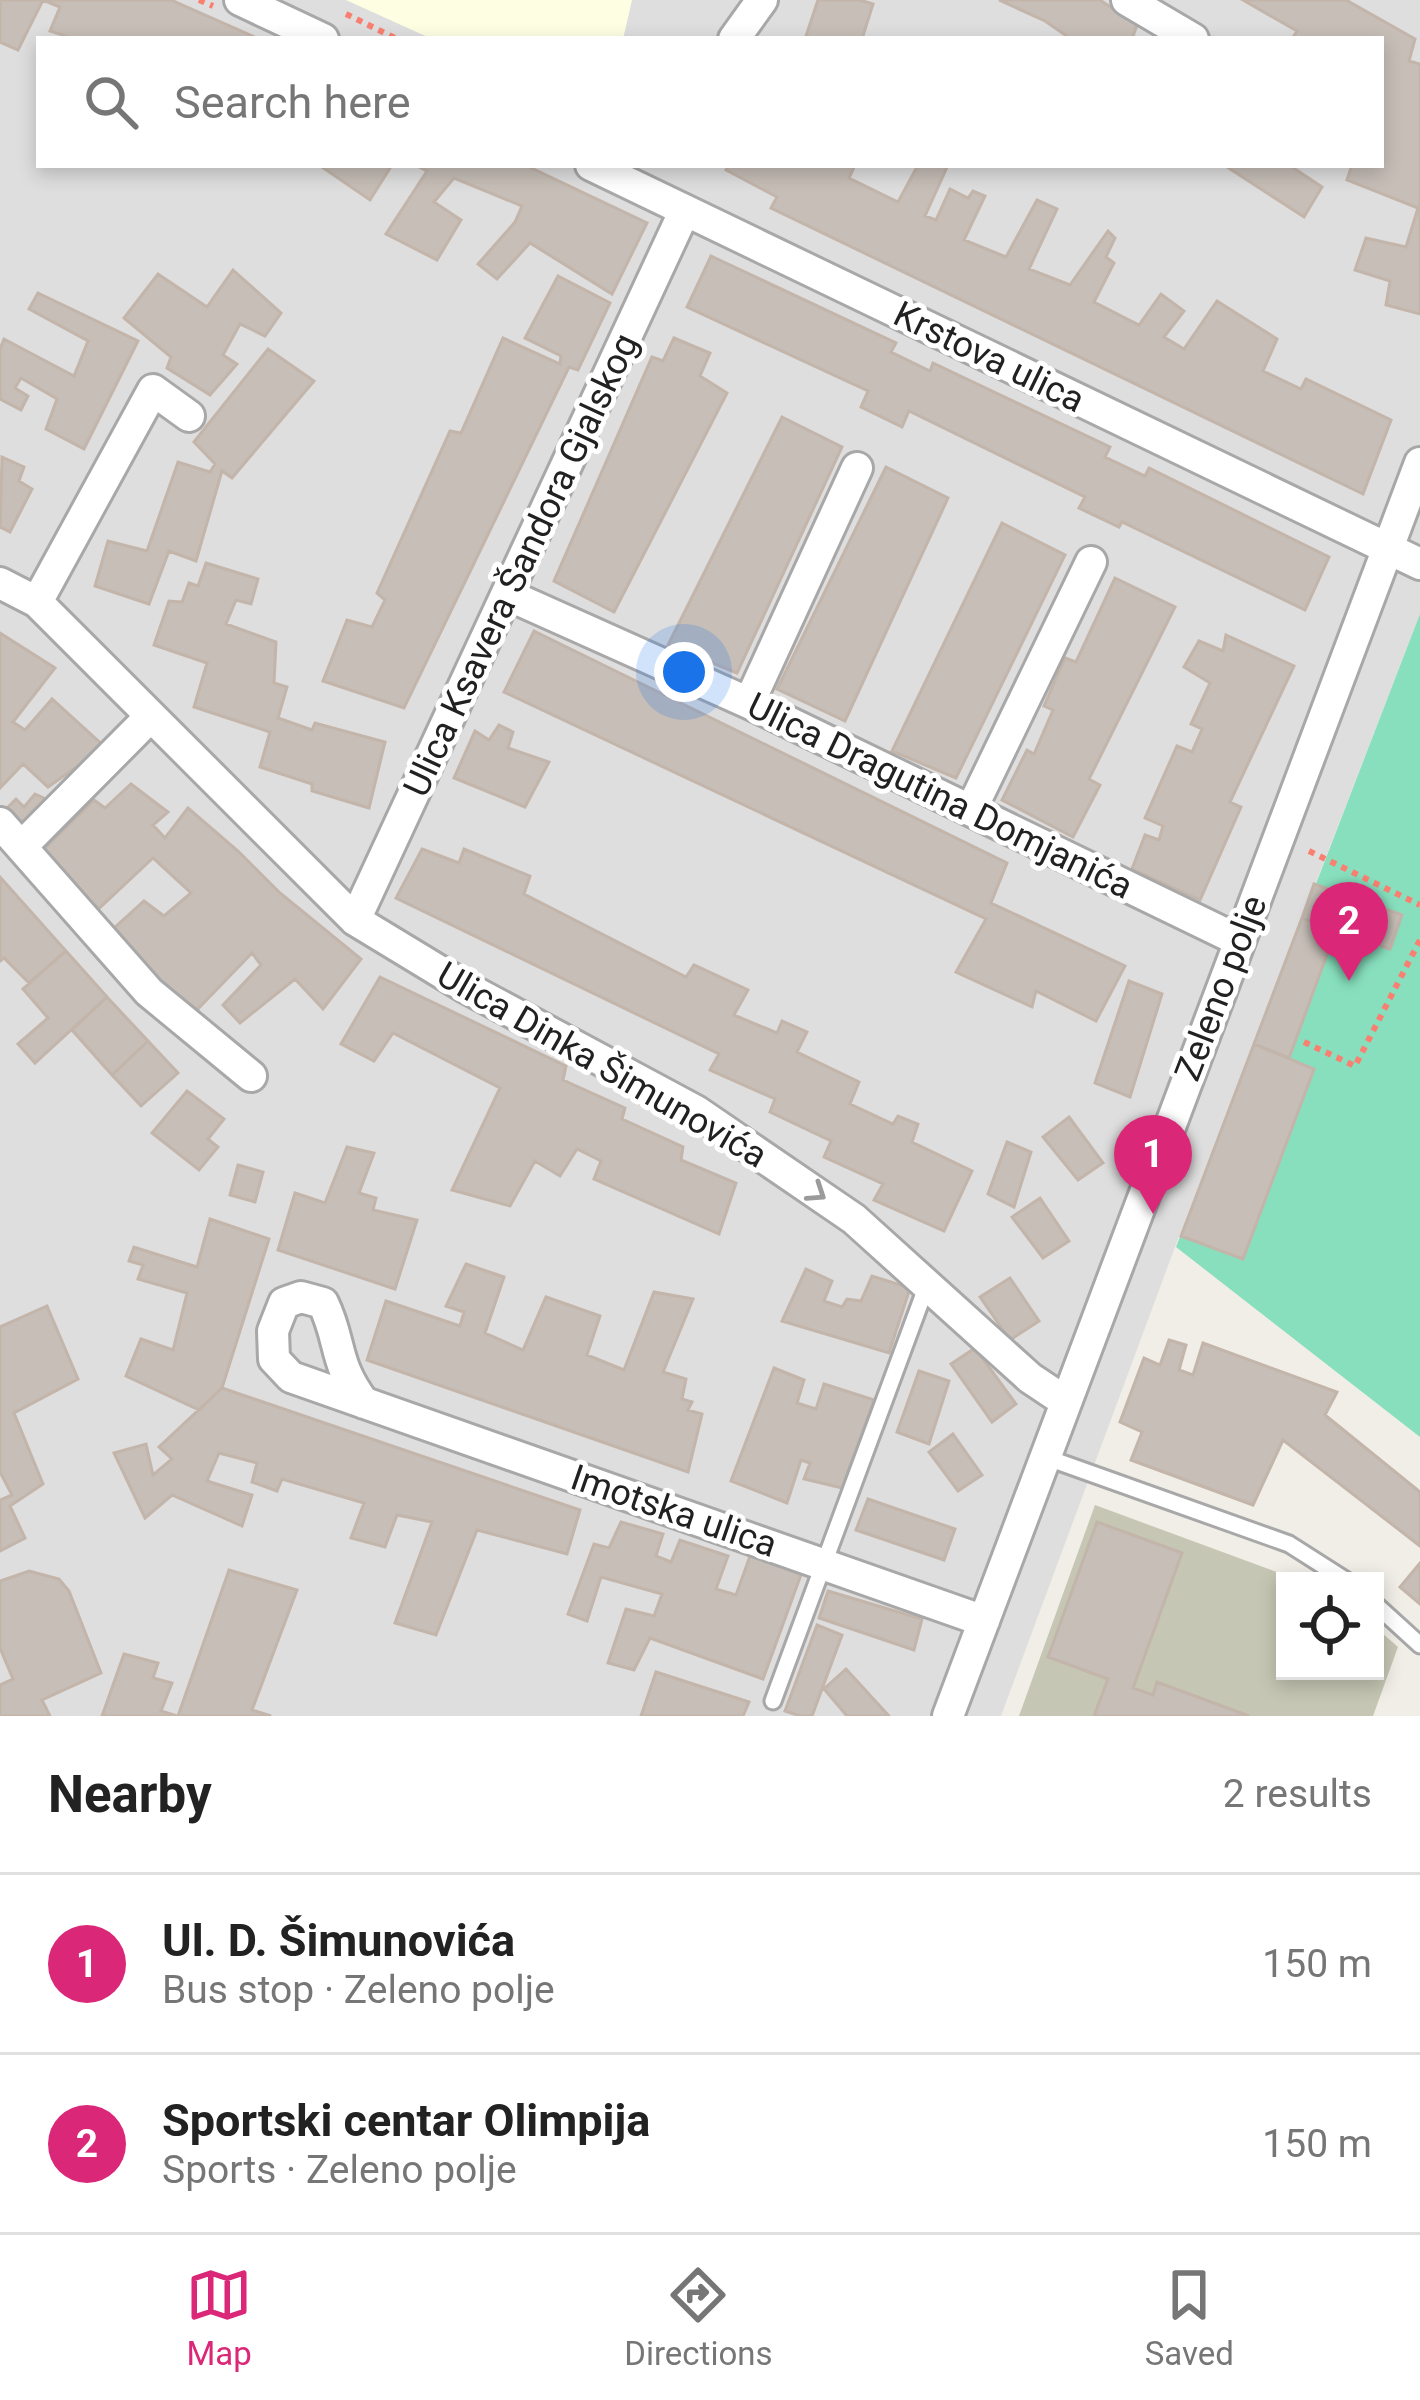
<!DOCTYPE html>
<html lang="en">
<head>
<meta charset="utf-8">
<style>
	body { margin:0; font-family:Roboto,sans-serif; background:#f2f2f2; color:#222 }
	.controls { position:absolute; right:36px; bottom:36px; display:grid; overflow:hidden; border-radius:0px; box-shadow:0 6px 18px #0003 }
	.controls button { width:108px; height:108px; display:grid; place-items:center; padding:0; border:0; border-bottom:3px solid #e0e0e0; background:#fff; color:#222; font:60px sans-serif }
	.you { position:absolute; left:684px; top:672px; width:42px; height:42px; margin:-30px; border:9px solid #fff; border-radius:50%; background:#1a73e8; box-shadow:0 0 0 18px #1a73e833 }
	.badge { display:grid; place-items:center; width:78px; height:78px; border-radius:50%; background:#db2777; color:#fff; font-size:39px; font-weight:700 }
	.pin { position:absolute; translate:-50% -99px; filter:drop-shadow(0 3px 6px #0008) }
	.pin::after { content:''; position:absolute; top:63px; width:42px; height:36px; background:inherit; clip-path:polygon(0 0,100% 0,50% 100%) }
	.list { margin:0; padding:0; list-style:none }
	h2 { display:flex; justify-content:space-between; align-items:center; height:156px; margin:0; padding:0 48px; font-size:51px }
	h2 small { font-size:39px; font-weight:400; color:#767676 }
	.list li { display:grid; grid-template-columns:78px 1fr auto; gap:36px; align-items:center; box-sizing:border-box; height:180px; padding:0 48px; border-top:3px solid #e0e0e0 }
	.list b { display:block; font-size:45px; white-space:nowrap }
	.list p { margin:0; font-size:39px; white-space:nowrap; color:#767676 }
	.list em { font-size:39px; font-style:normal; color:#767676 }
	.icon { flex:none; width:66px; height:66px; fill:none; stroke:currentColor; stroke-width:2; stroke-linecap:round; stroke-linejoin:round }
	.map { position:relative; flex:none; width:1420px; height:1716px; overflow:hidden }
	.search { position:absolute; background:#fff; box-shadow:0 6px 18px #0003; left:36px; right:36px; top:36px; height:132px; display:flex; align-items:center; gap:30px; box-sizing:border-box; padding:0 42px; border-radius:0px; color:#767676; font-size:45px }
	.sheet { height:516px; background:#fff }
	nav { display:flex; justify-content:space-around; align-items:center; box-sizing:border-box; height:168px; border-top:3px solid #e0e0e0; background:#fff; font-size:33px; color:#767676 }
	nav a { display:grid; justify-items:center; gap:6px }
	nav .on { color:#db2777 }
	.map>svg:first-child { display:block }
</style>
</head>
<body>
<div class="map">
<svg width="1420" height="1716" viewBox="0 0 1420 1716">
	<rect width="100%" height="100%" fill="#f1eee7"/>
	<path fill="#dfdede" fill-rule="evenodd" d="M0 0H1420V614L1175 1247 1001 1716H0ZM39 39H1381V165H39Z"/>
	<path fill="#feffe2" d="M346 0H632L623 39H432Z"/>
	<path fill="#c5c6b3" d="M1095 1505 1301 1581H1285V1671H1375V1627L1398 1647 1373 1716H1019Z"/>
	<path fill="#87dfbd" d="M1420 614V1437L1176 1247Z"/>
	<path fill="#c6beb7" stroke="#c3b5aa" stroke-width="3" d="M0 0H43L18 50 0 42Z
		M43 0H171L259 39H75L50 31 60 7Z
		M818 0H860L873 4 862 39H805Z
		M999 0H1100L1137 25 1132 39H1071L1045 21Z
		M1243 0H1346L1415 39 1409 61 1420 64V314L1386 305 1390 281 1355 270 1366 238 1406 247 1418 208 1347 180 1352 165H1381V39H1292L1297 31Z
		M319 165H392L370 200Z
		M415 165H525L647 223 612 294 530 243 497 279 478 264 515 222 522 206 454 178 434 202 461 220 437 260 386 234 427 171Z
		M729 165H855L849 178 898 202 918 165H948L925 216 936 220 950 189 968 198 973 191 985 196 964 240 1006 257 1037 200 1057 209 1029 269 1070 285 1108 231 1115 238 1106 257 1114 263 1094 302 1139 325 1161 294 1184 311 1164 337 1184 349 1217 301 1277 339 1263 371 1301 389 1306 379 1391 420 1363 494 771 208 777 197 726 170Z
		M1224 165H1289L1322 187 1304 217Z
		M711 256 896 343 891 352 930 371 933 363 1110 447 1105 457 1145 476 1149 468 1329 557 1305 610 1122 522 1119 527 1079 508 1085 497 909 411 902 427 861 407 868 391 687 307Z
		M233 270 281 313 265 336 240 324 223 355 237 364 210 395 167 368 171 357 124 318 158 274 207 307Z
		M558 276 610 303 578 370 569 367 404 708 323 681 347 620 372 627 385 600 377 593 450 431 461 433 503 338 560 364 561 356 525 338Z
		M38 293 138 341 84 449 46 429 57 399 21 378 15 388 28 396 21 410 0 399V349L4 339 74 376 88 341 29 309Z
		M674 338 710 353 700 376 727 393 614 612 554 581 652 357 663 361Z
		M268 349 314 381 232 478 222 471 196 561 169 551 149 604 95 586 108 541 147 551 178 462 210 472 215 464 194 442Z
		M782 417 842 447 737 673 668 645Z
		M2 457 24 467 19 481 32 489 10 532 0 527Z
		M886 467 948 498 845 721 777 689Z
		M1002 523 1065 555 956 778 892 751Z
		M206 563 258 579 251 604 236 600 226 624 276 642 274 683 287 687 278 718 312 730 315 723 385 742 369 808 312 791V784L260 767 270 732 194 707 207 663 154 645 169 601 182 602 189 583 198 586Z
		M1115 578 1175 607 1089 779 1100 785 1073 837 1002 800 1027 750 1034 754 1053 710 1044 706 1065 658 1076 662Z
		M534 631 1007 863 991 903 1125 966 1096 1021 1036 991 1032 1007 956 972 986 919 504 692Z
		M0 633 55 668 13 722 25 730 52 699 105 747 48 787 23 764 0 788Z
		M1226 635 1294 666 1230 802 1241 807 1200 900 1132 869 1145 835 1159 840 1163 826 1145 818 1177 746 1192 752 1202 729 1191 724 1210 683 1184 667 1199 641 1223 651Z
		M499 725 513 732 508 748 549 762 525 807 454 778 475 731 489 740Z
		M131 784 168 812 153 825 165 838 188 808 238 851 280 893 361 959 323 1009 295 979 240 1023 223 1005 261 965 252 953 193 1014 155 984 112 930 144 901 164 916 191 893 153 858 92 915 41 852 94 800 105 808Z
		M35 794 48 800 22 827 6 809 16 799 24 807Z
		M422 849 459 863 464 849 530 876 524 894 686 977 694 965 748 990 734 1015 777 1033 782 1021 807 1032 797 1052 859 1082 850 1104 893 1124 898 1116 918 1124 912 1142 972 1171 944 1231 874 1200 883 1184 824 1157 831 1141 770 1112 775 1099 710 1070 719 1054 396 898Z
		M0 877 66 951 29 983 4 958 0 961Z
		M1314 884 1402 915 1390 949 1302 918Z
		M1302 918 1336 930 1289 1058 1254 1044Z
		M66 951 107 997 35 1063 18 1044 48 1018 23 989Z
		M380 977 566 1066 563 1080 625 1108 622 1119 683 1147 681 1160 736 1183 719 1234 594 1179 601 1161 577 1149 560 1176 535 1161 510 1206 452 1190 500 1088 393 1033 374 1061 341 1044Z
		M1129 981 1162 994 1130 1097 1095 1083Z
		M107 997 148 1041 112 1075 72 1030Z
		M148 1041 178 1073 141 1106 112 1075Z
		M1254 1044 1314 1069 1243 1259 1181 1236Z
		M187 1091 224 1119 208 1139 218 1147 199 1170 152 1133Z
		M1069 1117 1103 1163 1078 1180 1043 1137Z
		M1007 1142 1031 1152 1014 1207 988 1194Z
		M347 1147 374 1153 359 1193 376 1198 373 1210 417 1220 395 1289 278 1250 295 1193 325 1203Z
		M238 1165 263 1172 255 1202 230 1195Z
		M1040 1198 1069 1241 1043 1258 1012 1217Z
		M210 1219 269 1239 222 1388 199 1410 126 1376 141 1339 173 1350 187 1293 138 1279 143 1265 129 1261 134 1247 197 1267Z
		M466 1264 504 1277 485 1333 523 1350 546 1297 600 1316 587 1355 624 1370 654 1292 693 1299 663 1372 686 1379 682 1399 692 1402 688 1410 702 1414 688 1472 367 1360 386 1301 460 1326 464 1312 446 1306Z
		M806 1269 832 1281 824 1301 842 1307 847 1299 861 1301 872 1276 910 1288 889 1353 782 1321Z
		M1010 1278 1039 1321 1010 1340 980 1297Z
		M47 1306 78 1379 14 1413 43 1484 10 1506 25 1538 0 1551V1500L12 1495 0 1472V1327Z
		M1169 1340 1186 1345 1179 1370 1193 1375 1203 1343 1337 1392 1325 1415 1420 1492V1546L1283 1440 1253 1505 1131 1460 1142 1432 1120 1422 1144 1358 1160 1365Z
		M975 1348 1016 1404 992 1422 951 1364Z
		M774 1368 804 1380 797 1403 816 1409 824 1384 874 1400 842 1488 804 1479 810 1463 801 1460 787 1503 731 1481Z
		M919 1371 949 1381 929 1444 897 1432Z
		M222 1388 580 1510 567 1554 477 1530 436 1635 395 1623 432 1522 397 1515 385 1547 351 1538 364 1503 282 1479 277 1491 252 1482 257 1463 219 1453 207 1481 252 1495 242 1526 172 1495 145 1518 114 1453 146 1444 153 1475 172 1459 159 1447Z
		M953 1434 982 1475 958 1491 929 1452Z
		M868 1499 955 1529 944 1560 856 1530Z
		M621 1522 663 1534 656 1556 671 1562 680 1540 728 1556 716 1589 736 1595 750 1556 802 1572 763 1679 650 1638 634 1670 608 1663 626 1609 654 1616 662 1594 601 1577 587 1621 568 1614 594 1544 609 1548Z
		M1097 1522 1182 1553 1133 1688 1153 1695 1157 1682 1249 1716H1094L1108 1679 1048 1657Z
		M1420 1563V1604L1400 1587Z
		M229 1570 297 1590 252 1710 271 1716H178Z
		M29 1571 59 1579 69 1591 101 1673 42 1700 50 1716H0V1685L13 1679 0 1648V1581Z
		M828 1591 922 1619 914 1650 819 1618Z
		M817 1625 842 1635 812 1716H800L785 1711Z
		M124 1654 158 1663 153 1678 172 1683 161 1711 177 1716H102Z
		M846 1669 889 1716H847L824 1689Z
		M656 1672 749 1702 743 1716H641Z"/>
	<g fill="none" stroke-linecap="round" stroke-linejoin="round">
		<g stroke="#a8a8a8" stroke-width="21">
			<path id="lane" d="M1045 1457 1289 1544 1347 1581
				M1375 1604 1420 1645
				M773 1701 927 1285"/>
		</g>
		<g stroke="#a8a8a8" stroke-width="36">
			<path id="street" d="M240 0 323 39
				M1127 0 1193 39
				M734 39 762 0
				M591 165 1420 564
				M0 583 37 602 355 920 467 988 696 1111 854 1219 1030 1378 1066 1402
				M508 595 749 703 1238 940
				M37 602 153 390 189 416
				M749 703 857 468
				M971 810 1091 562
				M0 823 149 992 251 1076
				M22 846 149 718
				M355 920 685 210
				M364 1403C333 1362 342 1342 323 1303L301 1297 284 1303 273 1331 274 1359 291 1377 984 1621
				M948 1716 1420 463"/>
		</g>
		<path stroke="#f98070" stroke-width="6" stroke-dasharray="6 6" stroke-linecap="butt" d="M199 0 213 6
			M346 14 397 39
			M1309 851 1420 905
			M1304 1042 1355 1066 1420 940"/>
		<use href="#lane" stroke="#fff" stroke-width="15"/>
		<use href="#street" stroke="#fff" stroke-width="30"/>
	</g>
	<defs><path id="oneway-chevron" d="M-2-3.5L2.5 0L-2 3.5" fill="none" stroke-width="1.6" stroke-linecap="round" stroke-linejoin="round" transform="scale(3)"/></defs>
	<use stroke="#9b9b9b" href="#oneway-chevron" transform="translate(817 1193) rotate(34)"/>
	<g text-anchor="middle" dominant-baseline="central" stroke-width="10" stroke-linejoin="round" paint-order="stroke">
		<g font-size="36" fill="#212121" stroke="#fff">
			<text transform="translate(989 357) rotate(26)">Krstova ulica</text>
			<text transform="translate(521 565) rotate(-65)">Ulica Ksavera Šandora Gjalskog</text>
			<text transform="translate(940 796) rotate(26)">Ulica Dragutina Domjanića</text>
			<text transform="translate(1221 988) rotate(-69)">Zeleno polje</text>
			<text transform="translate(602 1065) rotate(30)">Ulica Dinka Šimunovića</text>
			<text transform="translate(674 1511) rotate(19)">Imotska ulica</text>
		</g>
	</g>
</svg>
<div class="controls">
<button><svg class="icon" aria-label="locate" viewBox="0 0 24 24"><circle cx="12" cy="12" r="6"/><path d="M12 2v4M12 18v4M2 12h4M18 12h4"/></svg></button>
</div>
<div class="you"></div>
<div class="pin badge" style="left:1153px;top:1214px">1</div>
<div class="pin badge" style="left:1349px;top:981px">2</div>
<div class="search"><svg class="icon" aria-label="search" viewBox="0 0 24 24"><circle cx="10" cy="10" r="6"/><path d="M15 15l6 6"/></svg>Search here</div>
</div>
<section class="sheet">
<h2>Nearby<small>2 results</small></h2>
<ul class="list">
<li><span class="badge">1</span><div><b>Ul. D. Šimunovića</b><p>Bus stop · Zeleno polje</p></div><em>150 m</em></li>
<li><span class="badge">2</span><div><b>Sportski centar Olimpija</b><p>Sports · Zeleno polje</p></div><em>150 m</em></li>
</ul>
</section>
<nav>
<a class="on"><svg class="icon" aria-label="map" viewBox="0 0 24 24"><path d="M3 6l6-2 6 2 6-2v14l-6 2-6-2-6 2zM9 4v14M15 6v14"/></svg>Map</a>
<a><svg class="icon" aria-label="directions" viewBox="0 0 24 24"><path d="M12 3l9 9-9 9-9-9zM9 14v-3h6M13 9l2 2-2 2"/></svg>Directions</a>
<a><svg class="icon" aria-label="saved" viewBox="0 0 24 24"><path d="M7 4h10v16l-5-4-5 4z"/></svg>Saved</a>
</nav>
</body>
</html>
